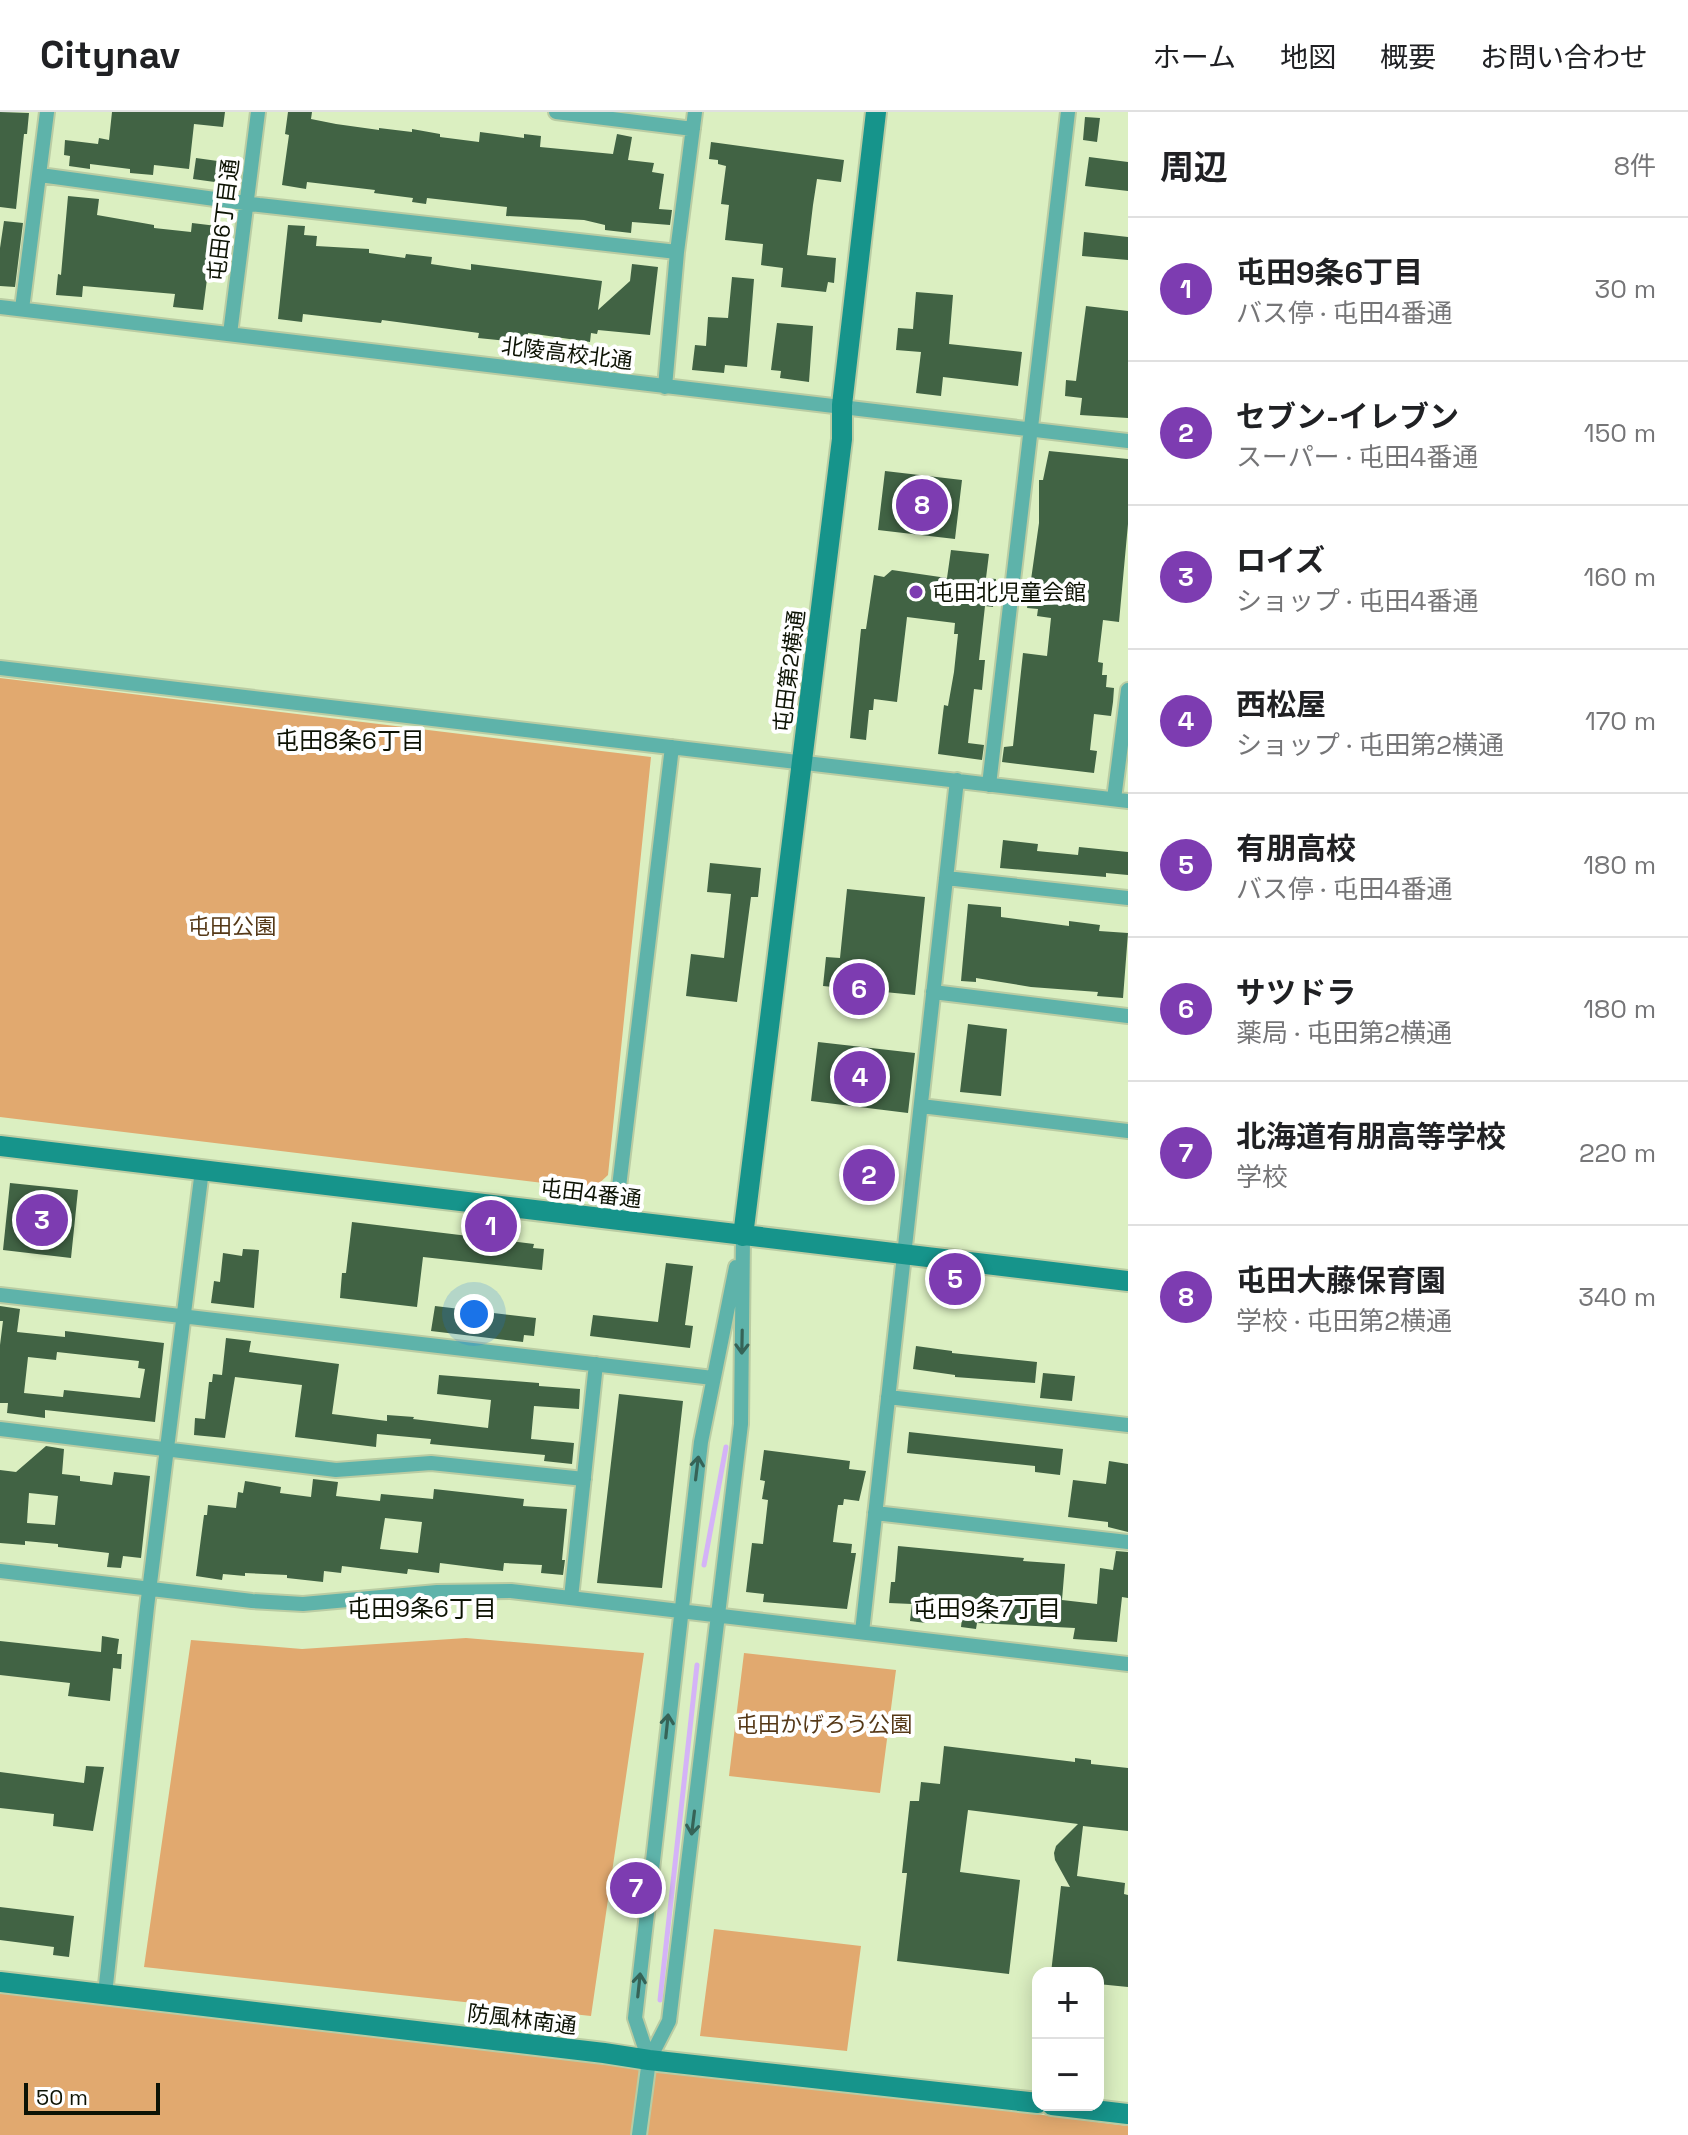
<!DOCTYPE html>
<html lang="ja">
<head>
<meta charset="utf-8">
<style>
	body { margin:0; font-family:"Space Grotesk","Noto Sans JP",sans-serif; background:#f2f2f2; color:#202124 }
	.controls { position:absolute; right:24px; bottom:24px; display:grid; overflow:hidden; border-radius:16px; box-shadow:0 4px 20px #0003 }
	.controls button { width:72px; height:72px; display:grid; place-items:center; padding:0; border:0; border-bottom:2px solid #e0e0e0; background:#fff; color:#202124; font:40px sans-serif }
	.scale { position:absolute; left:24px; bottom:20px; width:136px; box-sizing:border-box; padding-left:8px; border:4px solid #0d1304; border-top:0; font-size:22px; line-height:28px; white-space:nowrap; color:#0d1304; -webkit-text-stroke:6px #fff; paint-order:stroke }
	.you { position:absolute; left:474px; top:1202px; width:28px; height:28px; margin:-20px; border:6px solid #fff; border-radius:50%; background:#1a73e8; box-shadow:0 0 0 12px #1a73e833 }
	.badge { display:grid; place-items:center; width:52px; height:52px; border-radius:50%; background:#7d3cb1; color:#fff; font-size:26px; font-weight:700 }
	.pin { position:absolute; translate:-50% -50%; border:4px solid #fff; box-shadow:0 2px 8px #0006 }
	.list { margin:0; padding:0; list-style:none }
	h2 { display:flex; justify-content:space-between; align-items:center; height:104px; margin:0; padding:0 32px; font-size:34px }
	h2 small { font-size:26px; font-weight:400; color:#757577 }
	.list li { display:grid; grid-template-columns:52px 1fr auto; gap:24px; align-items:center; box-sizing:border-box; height:144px; padding:0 32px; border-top:2px solid #e0e0e0 }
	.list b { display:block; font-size:30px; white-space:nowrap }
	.list p { margin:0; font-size:26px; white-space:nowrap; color:#757577 }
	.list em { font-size:26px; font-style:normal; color:#757577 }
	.map { position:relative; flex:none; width:1128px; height:2023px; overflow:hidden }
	header { display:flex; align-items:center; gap:48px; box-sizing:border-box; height:112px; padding:0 40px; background:#fff; border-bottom:2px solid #e0e0e0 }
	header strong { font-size:38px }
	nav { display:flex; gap:44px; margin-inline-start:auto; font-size:28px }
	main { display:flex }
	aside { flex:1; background:#fff }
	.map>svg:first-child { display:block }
</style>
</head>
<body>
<header>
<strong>Citynav</strong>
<nav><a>ホーム</a><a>地図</a><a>概要</a><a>お問い合わせ</a></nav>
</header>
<main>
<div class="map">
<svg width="1128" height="2023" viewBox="0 0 1128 2023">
	<rect width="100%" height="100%" fill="#dbefc1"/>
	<path fill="#e1a96f" d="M0 566 651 645 608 1063 593 1077 0 1005Z
		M466 1526 644 1541 591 1904 144 1855 191 1528 302 1537Z
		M744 1541 896 1558 880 1681 729 1664Z
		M714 1817 861 1834 847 1939 700 1924Z
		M0 1879C376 1921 752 1965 1128 2014V2023H0Z"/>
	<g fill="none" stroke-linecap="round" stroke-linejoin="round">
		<path stroke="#d4b3f7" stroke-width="5" d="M704 1453 726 1335
			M660 1888 697 1553"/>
	</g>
	<path fill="#416344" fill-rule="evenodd" d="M0 0 29 1 27 22H24L16 97 0 95Z
		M112 0H225L223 15 194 12 189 57 154 53 153 63 130 61V57L90 52V57L69 54 70 44 64 43 65 28 98 32 99 26 109 28Z
		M288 0H312L311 7 336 12 379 18V16L412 20V17L440 22V25L479 30 480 20 524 26V22L541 24 540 35 613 42 617 22 632 25 628 48 654 51 652 60 664 62 659 97 672 98 670 113 632 110 631 121 605 118V113L584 108 506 104 507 95 427 86 426 92 412 90 413 86 374 81 375 78 307 70 306 77 282 73 289 23 285 22Z
		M1085 5 1100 6 1097 30 1083 28Z
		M711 30 844 48 841 70 817 67 813 93 807 143 836 146 834 171 828 170 826 180 781 175 783 156 761 153 763 132 725 128 729 93 721 92 726 54 718 52V48L709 47Z
		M1089 45 1128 50V79L1085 74Z
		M196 46 225 50 224 57H231L229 72 193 67Z
		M68 84 99 87 97 103 154 113V116L191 120 192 111 217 114 212 167H207L203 198 173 195 175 182 83 174 82 185 56 183 58 162 61 163Z
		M4 109 23 111 15 175 0 174V136Z
		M288 113 305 114 304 123 317 124 316 134 369 137V141L405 146 406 142 432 145 431 152 471 158V152L602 169 598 198 630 169 632 152 658 155 650 223 598 218 597 222 591 221 590 230 528 221 527 231 478 226 479 221 382 208 381 211 303 202 302 210 278 207Z
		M1084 120 1128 125V148L1082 144Z
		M732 165 754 167 747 255 725 253 724 261 692 258 695 233 706 234 708 205 728 206Z
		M916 180 953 183 949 232 1022 240 1018 274 943 265 941 284 916 281 921 240 896 238 898 216 913 217Z
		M1086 194 1128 199V306L1080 303 1082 286 1065 284 1066 268 1076 269Z
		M777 211 813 214 809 270 780 266 781 259 771 258Z
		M1049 339 1128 347V412L1119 510 1103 508 1098 550 1103 551 1102 563H1107L1106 575 1114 576 1113 590 1111 604 1094 602 1090 638 1097 639 1094 661 1002 650 1004 635 1013 634 1023 541 1047 544 1051 506 1037 504 1038 497 1027 496 1039 411V368H1043Z
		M885 359 962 368 955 427 878 418Z
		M951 438 989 442 986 466 996 467 993 495 985 494 979 548H985L982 578 974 577 968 631 984 633 982 648 938 642 944 593 948 594 954 560 958 522H954L955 511 907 505 897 590 874 587 873 598H869L866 628 850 626 861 517H866L874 463 884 465 892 458 947 466Z
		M1003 728 1038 732 1037 739 1078 743 1079 735 1128 740V763L1106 761V765L1000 756Z
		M710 751 761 756 758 785H751L737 890 686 884 691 842 724 846 731 782 707 780Z
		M847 777 925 785 915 883 823 874 826 845 840 846Z
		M968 792 1001 795V805L1069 814V809L1100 813 1099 819 1128 821 1123 886 1097 884 1098 880 1031 875 976 866V870L961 869Z
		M968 912 1007 917 1001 984 960 980Z
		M818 930 915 941 908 1001 811 989Z
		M844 1046 897 1052 893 1081 841 1075Z
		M10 1071 78 1078 71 1146 3 1138Z
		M352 1110 534 1132 533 1136 544 1137 542 1158 423 1145 417 1195 340 1186 342 1161H346Z
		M243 1137 259 1138 254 1196 211 1191 214 1169 220 1170 223 1141 242 1144Z
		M666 1151 693 1154 685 1213 693 1214 690 1236 590 1224 593 1203 658 1210Z
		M0 1194 20 1197 17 1220 65 1225V1219L164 1231 155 1310 45 1298V1306L7 1301 8 1291H0V1233L3 1209H0ZM57 1240 139 1249 138 1256 145 1257 140 1286 64 1278 63 1285 24 1281 28 1245 56 1248Z
		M435 1194 536 1206 534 1224 524 1223 523 1230 431 1219Z
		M226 1226 251 1229 249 1240 339 1252 332 1302 387 1309V1303L414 1305 413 1307 488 1316 491 1288 437 1282 439 1263 539 1271V1274L580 1277 579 1297 534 1294 531 1327 574 1331 572 1352 544 1349 545 1343 430 1332 431 1327 377 1322 376 1335 295 1325 302 1273 235 1265 225 1326 194 1323 195 1306 205 1307 209 1270H212L213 1262 222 1263Z
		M916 1234 952 1239V1241L1037 1250 1035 1271 955 1265V1263L913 1257Z
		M1043 1261 1075 1264 1072 1289 1040 1286Z
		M619 1282 683 1289 662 1476 597 1471Z
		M909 1320 1063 1337 1060 1363 1035 1360V1354L907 1341Z
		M46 1334 64 1337 62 1362 80 1364V1369L112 1373 114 1360 150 1364 141 1446 123 1444 121 1456 107 1455 109 1441 58 1435V1432L25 1429V1433L0 1431V1358L16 1360ZM29 1381 58 1384 55 1413 27 1411Z
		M764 1338 850 1349 849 1357 866 1359 859 1389 844 1387 843 1393H838L837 1399 833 1430 852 1432 851 1441H856L847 1497 763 1490 764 1482 746 1480 752 1431 763 1432 768 1388 762 1387 765 1369 760 1368Z
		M1109 1349 1128 1352V1420L1108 1415V1410L1068 1405 1073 1368 1106 1372Z
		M313 1367 338 1370 336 1384 380 1389 381 1382 433 1387 434 1377 524 1387 523 1394 567 1397 562 1448H565L563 1463 541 1461 542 1453 504 1451 503 1459 440 1451 439 1461 408 1457 407 1462 342 1454 341 1461 324 1459 323 1470 287 1466V1463L245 1461V1464L223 1462 222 1468 196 1464 204 1403H207L208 1393 236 1396 238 1380 243 1381 245 1369 281 1375 280 1381 311 1385ZM385 1406 422 1410 418 1441 380 1437Z
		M898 1434 1024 1446 1023 1449 1065 1452 1062 1488 1097 1492 1100 1456 1113 1458 1116 1439 1128 1440V1486L1122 1485 1117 1530 1073 1527 1075 1516 977 1511 976 1517 961 1515 963 1497 928 1493 926 1511 910 1509 912 1492 889 1491 891 1470H895Z
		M102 1524 119 1527 117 1542H122L121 1557 113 1556 110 1589 68 1584 70 1571 0 1563V1529L101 1540Z
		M944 1634 1075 1650V1646L1091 1648V1652L1128 1656V1719L1083 1714 1077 1764 1125 1771 1124 1782 1128 1783V1875L1098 1872V1861H1051L1061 1774 1070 1775 1055 1748 1054 1741 1056 1734 1078 1712 968 1698 960 1760 1020 1768 1009 1862 897 1849 907 1761H902L910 1689H919L921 1670 940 1672Z
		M86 1654 104 1655 93 1719 53 1714 54 1702 0 1696V1660L84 1671Z
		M0 1795 74 1804 69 1845 53 1843 54 1835 0 1828Z"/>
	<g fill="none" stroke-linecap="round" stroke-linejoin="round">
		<g stroke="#bacca3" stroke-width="18">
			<path id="street" d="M556 0 693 17
				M40 63 259 93 677 140
				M0 195 1128 329
				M22 197 47 0
				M230 222 258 0
				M665 275 677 140 695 0
				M0 556 1128 689
				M989 673 1068 0
				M1114 687 1128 578
				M946 766 1128 786
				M933 880 1128 904
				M921 994 1128 1019
				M615 1108 672 635
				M0 1183 713 1266
				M888 1285 1128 1313
				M0 1317 336 1358 431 1351 584 1367
				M875 1401 1128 1430
				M0 1459 252 1489 303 1492 437 1480 511 1479 1128 1552
				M571 1486 596 1252
				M862 1520 957 668
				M105 1882 147 1495 202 1058
				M649 1948 635 1906 701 1330 736 1155
				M639 2023 649 1948 669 1909 741 1312 743 1124"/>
		</g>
		<g stroke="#bacca3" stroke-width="24">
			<path id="secondary" d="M0 1034 1128 1169
				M743 1124 842 327V293L876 0
				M0 1870 604 1941 649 1948 1038 1991
				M1052 1993 1128 2002"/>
		</g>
		<use href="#street" stroke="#5eb3aa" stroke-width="14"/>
		<use href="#secondary" stroke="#16948b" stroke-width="20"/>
	</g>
	<defs><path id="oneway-shaft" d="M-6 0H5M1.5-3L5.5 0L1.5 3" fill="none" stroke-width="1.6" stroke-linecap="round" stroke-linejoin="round" transform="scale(2)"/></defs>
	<g stroke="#366357">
		<use href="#oneway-shaft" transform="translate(742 1230) rotate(91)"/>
		<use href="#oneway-shaft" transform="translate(697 1356) rotate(-83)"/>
		<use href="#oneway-shaft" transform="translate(667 1614) rotate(-84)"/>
		<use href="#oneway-shaft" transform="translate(693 1711) rotate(97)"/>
		<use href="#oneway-shaft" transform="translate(639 1873) rotate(-84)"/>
	</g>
	<circle fill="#7d3cb1" stroke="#fff" stroke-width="3" cx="916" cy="480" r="8"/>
	<g text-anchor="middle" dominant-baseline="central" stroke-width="8" stroke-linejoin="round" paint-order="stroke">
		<g font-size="22" fill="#0d1304" stroke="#fff">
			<text transform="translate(223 108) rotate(-83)">屯田6丁目通</text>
			<text transform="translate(567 241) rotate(7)">北陵高校北通</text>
			<text transform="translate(789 559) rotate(-83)">屯田第2横通</text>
			<text transform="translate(591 1081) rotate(7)">屯田4番通</text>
			<text transform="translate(522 1907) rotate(7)">防風林南通</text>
		</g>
		<g font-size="22" fill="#0d1304" stroke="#fff" text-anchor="start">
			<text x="932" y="480">屯田北児童会館</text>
		</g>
		<g font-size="22" fill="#553817" stroke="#fff">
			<text x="232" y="814">屯田公園</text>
			<text x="824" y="1612">屯田かげろう公園</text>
		</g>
		<g font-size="24" fill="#0d1304" stroke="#fff">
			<text x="350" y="628">屯田8条6丁目</text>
			<text x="422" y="1496">屯田9条6丁目</text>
			<text x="987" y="1496">屯田9条7丁目</text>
		</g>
	</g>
</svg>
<div class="controls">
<button>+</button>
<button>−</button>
</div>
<div class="scale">50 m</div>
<div class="you"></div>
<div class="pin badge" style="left:491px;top:1114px">1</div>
<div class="pin badge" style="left:869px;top:1063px">2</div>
<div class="pin badge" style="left:42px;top:1108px">3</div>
<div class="pin badge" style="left:860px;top:965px">4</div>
<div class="pin badge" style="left:955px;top:1167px">5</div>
<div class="pin badge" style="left:859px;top:877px">6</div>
<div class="pin badge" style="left:636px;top:1776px">7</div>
<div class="pin badge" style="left:922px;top:393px">8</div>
</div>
<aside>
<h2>周辺<small>8件</small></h2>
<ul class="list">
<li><span class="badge">1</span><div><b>屯田9条6丁目</b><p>バス停 · 屯田4番通</p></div><em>30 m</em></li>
<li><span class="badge">2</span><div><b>セブン-イレブン</b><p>スーパー · 屯田4番通</p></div><em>150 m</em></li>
<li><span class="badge">3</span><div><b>ロイズ</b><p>ショップ · 屯田4番通</p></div><em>160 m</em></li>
<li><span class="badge">4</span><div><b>西松屋</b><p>ショップ · 屯田第2横通</p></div><em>170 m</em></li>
<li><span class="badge">5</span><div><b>有朋高校</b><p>バス停 · 屯田4番通</p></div><em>180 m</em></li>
<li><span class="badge">6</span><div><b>サツドラ</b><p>薬局 · 屯田第2横通</p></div><em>180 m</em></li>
<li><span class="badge">7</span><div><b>北海道有朋高等学校</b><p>学校</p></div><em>220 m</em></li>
<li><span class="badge">8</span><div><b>屯田大藤保育園</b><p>学校 · 屯田第2横通</p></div><em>340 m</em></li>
</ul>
</aside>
</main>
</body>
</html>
